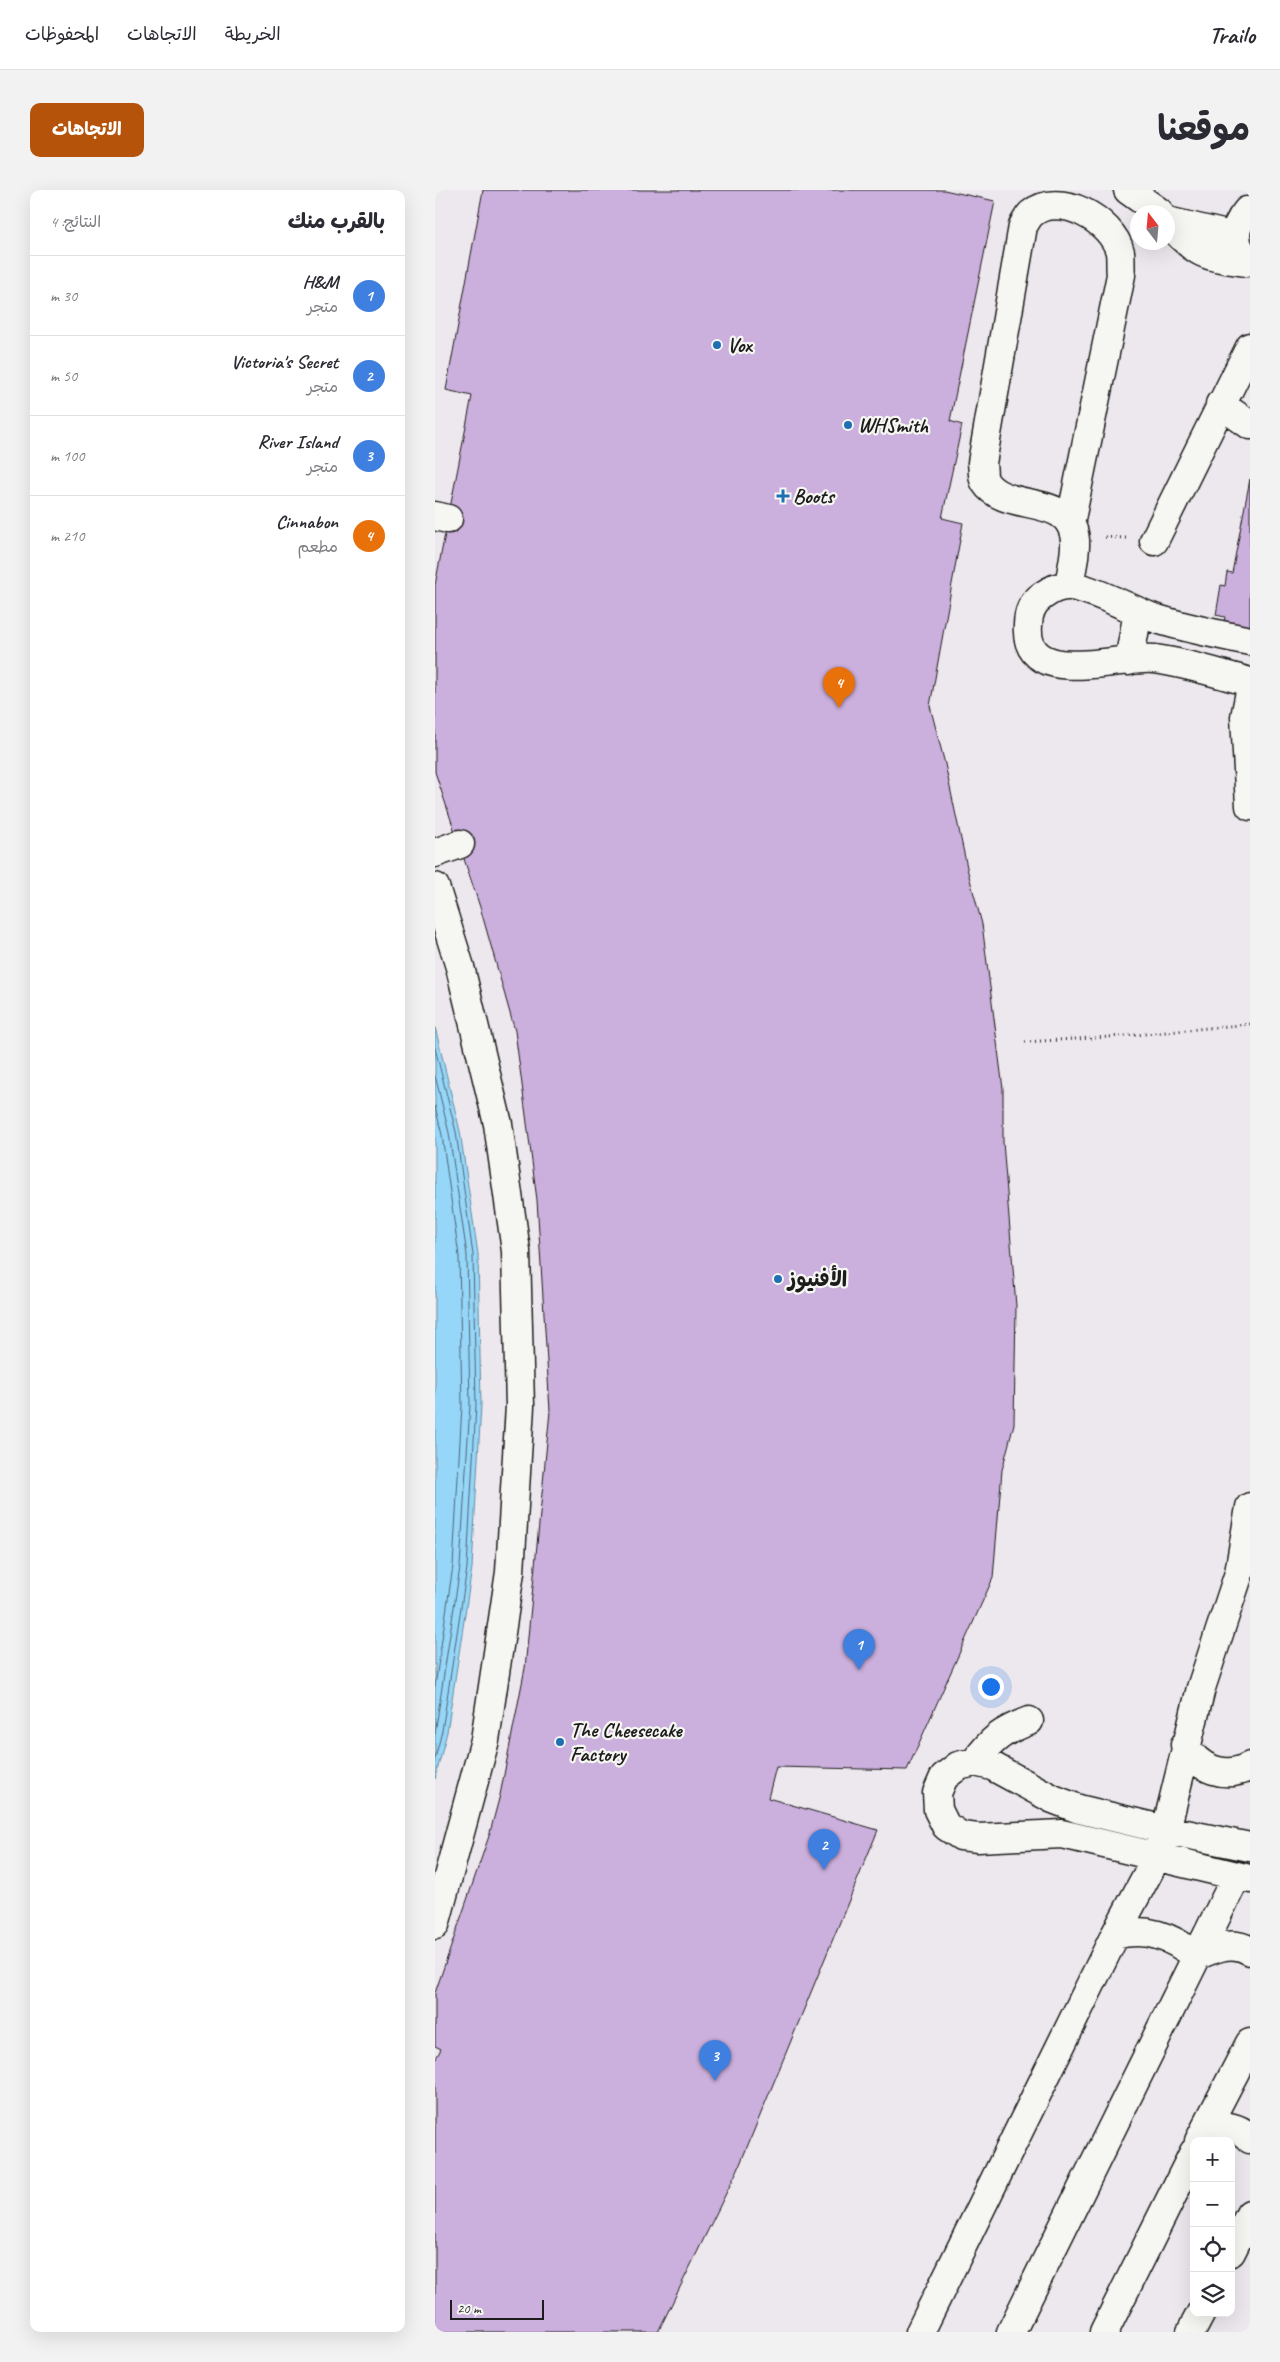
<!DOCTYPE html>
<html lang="ar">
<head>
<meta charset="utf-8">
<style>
	body { margin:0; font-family:Caveat,"Playpen Sans Arabic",sans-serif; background:#f2f2f3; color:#2b2b33; direction:rtl }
	.controls { position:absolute; right:15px; bottom:15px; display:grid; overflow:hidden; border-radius:10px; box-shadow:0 5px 20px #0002 }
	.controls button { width:45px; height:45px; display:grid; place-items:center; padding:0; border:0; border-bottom:1px solid #e1e1e2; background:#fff; color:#2b2b33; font:25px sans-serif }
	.compass { position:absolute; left:695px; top:15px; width:45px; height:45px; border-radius:50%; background:#fff; box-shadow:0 5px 20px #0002; rotate:344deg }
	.scale { position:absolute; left:15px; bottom:12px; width:94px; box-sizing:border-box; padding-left:5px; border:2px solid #1c1c1c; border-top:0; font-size:14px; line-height:18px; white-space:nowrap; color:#1c1c1c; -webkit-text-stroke:4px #f6f6f2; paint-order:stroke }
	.you { position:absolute; left:555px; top:1496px; width:18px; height:18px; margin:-12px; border:4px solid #fff; border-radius:50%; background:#1a73e8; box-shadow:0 0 0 8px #1a73e833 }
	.badge { display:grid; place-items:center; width:32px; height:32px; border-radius:50%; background:#b45309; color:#fff; font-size:16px; font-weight:700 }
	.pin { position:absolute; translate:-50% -41px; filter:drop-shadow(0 1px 2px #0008) }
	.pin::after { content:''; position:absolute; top:26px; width:18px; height:15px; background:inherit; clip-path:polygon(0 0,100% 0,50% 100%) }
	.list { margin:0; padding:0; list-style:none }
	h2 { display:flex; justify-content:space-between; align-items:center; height:65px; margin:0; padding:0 20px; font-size:21px }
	h2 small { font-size:16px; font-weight:400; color:#7c7c81 }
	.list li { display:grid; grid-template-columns:32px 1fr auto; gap:15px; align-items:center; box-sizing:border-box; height:80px; padding:0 20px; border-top:1px solid #e1e1e2 }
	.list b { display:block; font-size:19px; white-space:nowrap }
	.list p { margin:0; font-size:16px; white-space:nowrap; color:#7c7c81 }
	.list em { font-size:16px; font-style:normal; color:#7c7c81 }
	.icon { flex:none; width:28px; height:28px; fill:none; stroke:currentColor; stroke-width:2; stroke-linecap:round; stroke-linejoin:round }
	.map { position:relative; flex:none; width:815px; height:2142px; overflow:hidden; direction:ltr; border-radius:10px }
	header { display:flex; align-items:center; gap:30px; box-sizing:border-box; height:70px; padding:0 25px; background:#fff; border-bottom:1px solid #e1e1e2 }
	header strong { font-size:24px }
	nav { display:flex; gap:28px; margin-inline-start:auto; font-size:18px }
	.intro { display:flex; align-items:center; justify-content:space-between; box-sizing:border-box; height:120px; padding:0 30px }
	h1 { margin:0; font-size:35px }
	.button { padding:12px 22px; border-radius:10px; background:#b45309; color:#fff; font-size:18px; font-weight:700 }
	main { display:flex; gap:30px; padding:0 30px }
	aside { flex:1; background:#fff; border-radius:10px; box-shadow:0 5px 20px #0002 }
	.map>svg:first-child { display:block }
</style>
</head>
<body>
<header>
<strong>Trailo</strong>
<nav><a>الخريطة</a><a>الاتجاهات</a><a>المحفوظات</a></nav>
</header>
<div class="intro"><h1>موقعنا</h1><a class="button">الاتجاهات</a></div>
<main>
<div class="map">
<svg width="815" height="2142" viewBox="0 0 815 2142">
	<rect width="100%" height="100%" fill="#ede8ee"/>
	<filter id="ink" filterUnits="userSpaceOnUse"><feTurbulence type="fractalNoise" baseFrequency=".02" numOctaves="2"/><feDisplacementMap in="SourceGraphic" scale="10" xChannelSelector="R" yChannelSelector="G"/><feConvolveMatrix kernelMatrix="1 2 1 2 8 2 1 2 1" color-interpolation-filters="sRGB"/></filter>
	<g filter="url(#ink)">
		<path fill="#96d6f8" stroke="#658ca0" d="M0 837 25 941 43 1064 46 1215 37 1378 12 1542 0 1589Z"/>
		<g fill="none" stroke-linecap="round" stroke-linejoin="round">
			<path stroke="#4d6674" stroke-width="1" d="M0 858 21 942 38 1065 41 1215 32 1378 7 1541 0 1569
				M0 885 14 943 32 1065 35 1215 25 1377 0 1544
				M0 916 7 945 24 1066 27 1215 18 1376 0 1496"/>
		</g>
		<path fill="#cbafdd" stroke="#1c1c1c" d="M48 0H509L560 11 515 231 527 235 507 328 528 333 495 516 510 574 533 682 547 734 568 899V952L581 1116 579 1234 567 1280 558 1388 472 1580 341 1577 333 1608 443 1640 303 1979 223 2142H0V1870L6 1859 0 1856V1803L54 1646 65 1605 90 1478 115 1221 102 1010 80 841 45 717 0 582V395L37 206 11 200Z
			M815 289V439L789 433 790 427 781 425 786 395 790 396 792 382 797 383Z"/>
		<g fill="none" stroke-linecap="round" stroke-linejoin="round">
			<g stroke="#1c1c1c" stroke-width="31">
				<path id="minor" d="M693 0 724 22
					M732 31C759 64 771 67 812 72
					M732 31 800 47
					M806 62C797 47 801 34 812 21H815
					M785 214 815 235
					M0 326 13 329
					M719 351 815 157
					M634 396C636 381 641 365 640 350 636 301 570 324 550 292 547 287 548 278 547 273L588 36C590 33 593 27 596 24 624 0 677 30 685 62 686 69 685 78 686 85L635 334
					M815 451C782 444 748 438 716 427 695 419 654 397 635 396 624 395 615 400 607 406 597 413 593 424 593 435 588 500 685 465 719 469 752 473 784 484 815 492
					M694 471 703 422
					M815 502 810 527 815 616
					M0 663 25 654
					M0 697 25 777 63 934 81 1061 85 1216 75 1382 50 1550 0 1735
					M750 1555C763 1579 790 1590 815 1576
					M540 1572C557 1549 567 1541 594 1531
					M815 1657 731 1640 644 1619 618 1609 557 1576 540 1572 523 1576 509 1587 502 1603 503 1620 511 1636 526 1646 543 1648 627 1644 815 1689
					M680 1745C711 1737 736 1746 761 1766
					M761 1766C778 1759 798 1749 815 1761
					M772 1936C788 1936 804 1935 815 1949
					M764 1951 815 1853
					M796 2062 815 2024
					M485 2142 680 1745 721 1668 731 1640 766 1498 804 1383 815 1317
					M576 2142 801 1687
					M669 2142 759 1962
					M756 2142 766 2123"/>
			</g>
			<path stroke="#1c1c1c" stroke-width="3" stroke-dasharray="1 4" stroke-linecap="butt" d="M670 347 691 348
				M590 852 690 846 815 834"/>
			<use href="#minor" stroke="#f6f6f2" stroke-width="28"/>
		</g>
	</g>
	<g fill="#1f6fb2" stroke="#f6f6f2" stroke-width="2">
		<circle cx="282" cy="155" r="5"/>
		<circle cx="413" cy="235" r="5"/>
		<path d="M345.5 298.5h5v5h5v5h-5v5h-5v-5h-5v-5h5z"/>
		<circle cx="343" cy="1089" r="5"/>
		<circle cx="125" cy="1552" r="5"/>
	</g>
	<g text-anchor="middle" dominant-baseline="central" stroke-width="4.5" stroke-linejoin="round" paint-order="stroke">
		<g font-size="21" font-weight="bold" fill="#1c1c1c" stroke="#f6f6f2" text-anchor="start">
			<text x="292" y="155">Vox</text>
			<text x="423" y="235">WHSmith</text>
			<text x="358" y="306">Boots</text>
			<text x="353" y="1089">الأفنيوز</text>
			<text x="135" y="1540">The Cheesecake<tspan x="135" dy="24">Factory</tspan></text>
		</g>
	</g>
</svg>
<div class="controls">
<button>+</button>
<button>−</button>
<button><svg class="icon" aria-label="locate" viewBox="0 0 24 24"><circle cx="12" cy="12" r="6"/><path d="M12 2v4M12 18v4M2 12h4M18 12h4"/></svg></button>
<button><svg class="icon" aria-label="layers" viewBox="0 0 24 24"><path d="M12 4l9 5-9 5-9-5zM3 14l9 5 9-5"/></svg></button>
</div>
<svg class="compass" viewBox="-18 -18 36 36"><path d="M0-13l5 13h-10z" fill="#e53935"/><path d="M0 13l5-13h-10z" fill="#7c7c81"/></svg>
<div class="scale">20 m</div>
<div class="you"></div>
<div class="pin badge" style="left:424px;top:1480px;background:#3f7fe0">1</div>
<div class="pin badge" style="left:389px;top:1680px;background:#3f7fe0">2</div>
<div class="pin badge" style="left:280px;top:1891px;background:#3f7fe0">3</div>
<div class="pin badge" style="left:404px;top:518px;background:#e8710a">4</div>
</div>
<aside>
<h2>بالقرب منك<small>النتائج: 4</small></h2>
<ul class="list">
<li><span class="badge" style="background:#3f7fe0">1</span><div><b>H&amp;M</b><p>متجر</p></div><em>30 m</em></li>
<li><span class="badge" style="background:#3f7fe0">2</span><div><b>Victoria's Secret</b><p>متجر</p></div><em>50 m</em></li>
<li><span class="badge" style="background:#3f7fe0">3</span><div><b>River Island</b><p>متجر</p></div><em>100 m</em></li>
<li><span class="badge" style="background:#e8710a">4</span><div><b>Cinnabon</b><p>مطعم</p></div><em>210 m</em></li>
</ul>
</aside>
</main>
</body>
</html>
